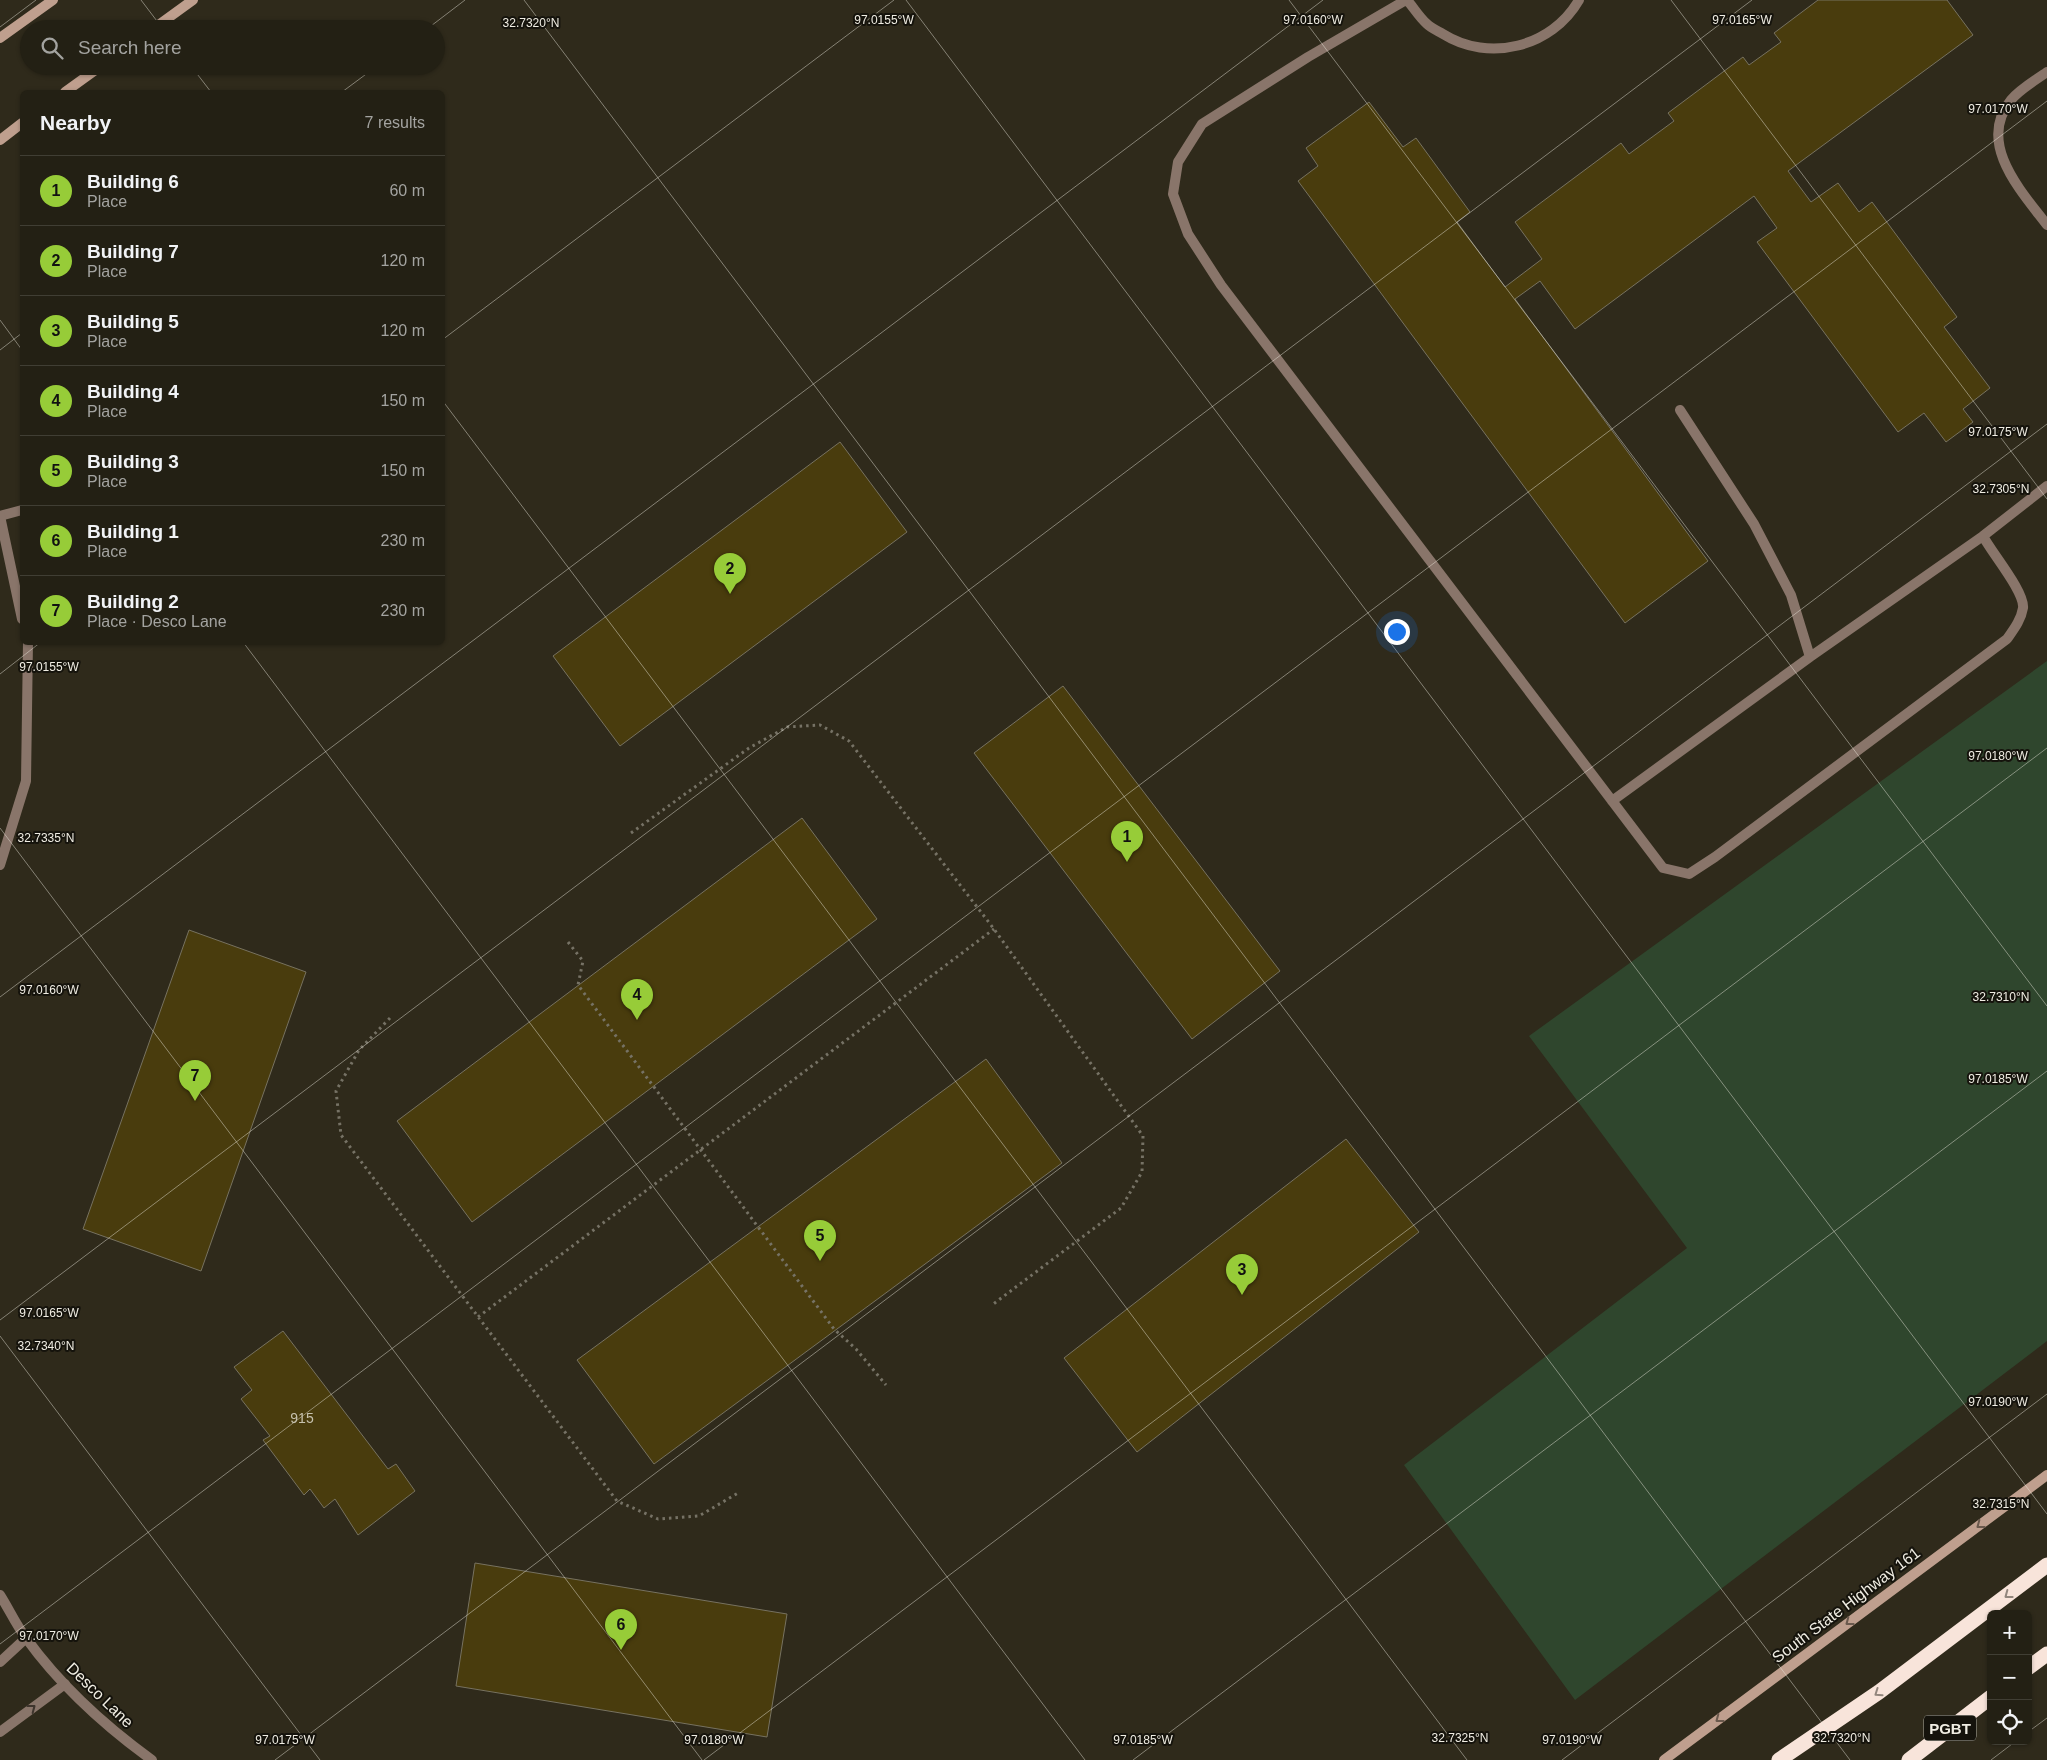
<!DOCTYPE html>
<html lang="en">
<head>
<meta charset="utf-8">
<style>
	body { margin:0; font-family:Helvetica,sans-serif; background:#2b281d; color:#f1f3f6 }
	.controls { position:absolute; right:15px; bottom:15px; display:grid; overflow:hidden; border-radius:8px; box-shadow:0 1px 4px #0004 }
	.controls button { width:45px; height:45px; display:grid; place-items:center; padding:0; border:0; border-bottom:1px solid #403e34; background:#232014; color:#f1f3f6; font:25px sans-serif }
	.you { position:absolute; left:1396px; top:631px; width:18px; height:18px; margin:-12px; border:4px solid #fff; border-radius:50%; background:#1a73e8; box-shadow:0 0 0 8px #1a73e833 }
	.badge { display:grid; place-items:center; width:32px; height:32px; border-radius:50%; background:#97cc38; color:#111; font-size:16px; font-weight:700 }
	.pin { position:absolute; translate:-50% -41px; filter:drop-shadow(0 1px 2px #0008) }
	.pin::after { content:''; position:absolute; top:26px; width:18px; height:15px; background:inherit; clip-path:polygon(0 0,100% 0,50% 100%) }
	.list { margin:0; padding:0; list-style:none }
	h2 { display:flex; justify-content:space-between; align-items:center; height:65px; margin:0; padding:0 20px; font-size:21px }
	h2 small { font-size:16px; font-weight:400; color:#a3a3a0 }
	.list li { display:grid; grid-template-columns:32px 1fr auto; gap:15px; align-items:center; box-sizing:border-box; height:70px; padding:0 20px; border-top:1px solid #403e34 }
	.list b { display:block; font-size:19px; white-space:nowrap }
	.list p { margin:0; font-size:16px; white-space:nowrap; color:#a3a3a0 }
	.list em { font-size:16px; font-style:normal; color:#a3a3a0 }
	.icon { flex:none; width:28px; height:28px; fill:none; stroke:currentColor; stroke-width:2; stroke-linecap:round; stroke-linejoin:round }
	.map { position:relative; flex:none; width:2047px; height:1760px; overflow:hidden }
	.search { position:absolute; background:#232014; box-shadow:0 1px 4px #0004; left:20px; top:20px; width:425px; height:55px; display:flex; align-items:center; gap:12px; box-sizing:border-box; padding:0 18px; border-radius:28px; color:#a3a3a0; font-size:19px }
	.panel { position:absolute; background:#232014; box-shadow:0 1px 4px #0004; left:20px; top:90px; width:425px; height:555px; border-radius:8px }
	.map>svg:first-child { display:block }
</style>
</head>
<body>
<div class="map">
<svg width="2047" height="1760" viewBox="0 0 2047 1760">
	<rect width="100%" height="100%" fill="#2f2a1b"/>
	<path fill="#2f462d" d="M2047 661V1341L1575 1700 1404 1465 1687 1248 1529 1036Z"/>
	<path fill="#493c0d" stroke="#777260" d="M1818 0H1947L1973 35 1788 171 1811 202 1838 183 1859 212 1872 202 1957 317 1944 327 1990 388 1963 409 1973 422 1946 442 1924 413 1898 432 1757 242 1777 228 1754 196 1575 329 1540 281 1515 299 1708 561 1625 623 1298 181 1318 166 1306 148 1369 102 1403 147 1416 138 1470 212 1457 222 1505 287 1542 259 1515 222 1621 143 1629 154 1674 121 1668 113 1743 57 1749 65 1781 42 1774 33Z
		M840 442 907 532 620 746 553 656Z
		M1063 686 1280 971 1192 1039 974 753Z
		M802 818 877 919 472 1222 397 1121Z
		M189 930 306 972 201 1271 83 1229Z
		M986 1059 1062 1163 654 1464 577 1360Z
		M1346 1139 1419 1232 1137 1452 1064 1358Z
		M283 1331 388 1469 396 1464 415 1491 358 1535 335 1499 324 1508 310 1489 304 1495 263 1440 270 1436 241 1399 252 1390 234 1367Z
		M475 1563 787 1614 767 1737 456 1686Z"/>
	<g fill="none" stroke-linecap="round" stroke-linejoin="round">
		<path stroke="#767265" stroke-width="3" stroke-dasharray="2.5 4" stroke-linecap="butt" d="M631 833 749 748 787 727 820 725 849 741 994 929 1143 1136 1142 1172 1121 1208 992 1305
			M568 942 583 961 578 985 834 1329 856 1349 886 1385
			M390 1018 359 1050 336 1091 341 1135 617 1501 658 1519 699 1516 738 1493
			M478 1317 994 929"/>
		<path stroke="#89756a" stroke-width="10" d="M1406 0 1308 57 1202 124 1178 162 1173 194 1188 234 1221 285 1663 868 1689 874 1715 857 2007 639C2014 629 2021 620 2023 608 2025 592 1991 552 1983 536L2047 486
			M1407 0C1414 8 1419 17 1427 24 1431 28 1438 31 1443 34 1489 63 1552 47 1579 0
			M2047 72C2036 80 2020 89 2011 100 1976 143 2021 191 2047 225
			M0 516 22 510
			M1810 657 1983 536
			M1612 801 1810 657 1791 595 1754 524 1680 410"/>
		<path stroke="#89756a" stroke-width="10" d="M0 1662 26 1638
			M0 1732 65 1684"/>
		<path stroke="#89756a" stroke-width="10" d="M0 516 22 619
			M0 865 26 781 28 642
			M0 1595C9 1609 16 1625 26 1638 60 1685 105 1726 152 1760"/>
		<path stroke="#bf9f8e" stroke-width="10" d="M153 29 193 0
			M0 38 53 0
			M65 92 101 66
			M0 140 22 123
			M1664 1760 2047 1475"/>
		<path stroke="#f8e4da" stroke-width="15" d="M2028 1668 2047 1654
			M1779 1760 1879 1692 2047 1565
			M1909 1760 1991 1697"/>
	</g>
	<defs><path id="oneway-chevron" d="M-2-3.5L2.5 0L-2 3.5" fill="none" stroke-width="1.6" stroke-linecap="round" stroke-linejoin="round" transform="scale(1.25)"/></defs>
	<g stroke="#6a594d">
		<use href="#oneway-chevron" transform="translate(1980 1525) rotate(143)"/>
		<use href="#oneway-chevron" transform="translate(1849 1622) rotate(143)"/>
		<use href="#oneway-chevron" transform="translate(1719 1719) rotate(143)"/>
	</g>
	<g stroke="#92867d">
		<use href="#oneway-chevron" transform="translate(2008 1595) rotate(143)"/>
		<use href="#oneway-chevron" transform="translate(1878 1693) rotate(145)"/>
	</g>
	<use stroke="#3e352d" href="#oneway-chevron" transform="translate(32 1708) rotate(-37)"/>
	<path fill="none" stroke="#f0ede3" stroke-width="1" stroke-opacity="0.45" d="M141 0 163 29M524 0 1850 1760M906 0 2047 1514M1289 0 2047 1006M1671 0 2047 499M0 27 36 0M427 29 465 0M191 66 211 92M342 92 377 66M0 320 22 350M442 340 894 0M0 350 22 333M442 400 1467 1760M243 642 1085 1760M0 674 41 642M0 828 702 1760M0 997 1323 0M0 1320 1752 0M0 1336 320 1760M0 1644 2047 101M2028 1732 2047 1718M275 1760 2047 424M704 1760 2047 748M1133 1760 2047 1071M1562 1760 2047 1394M1991 1760 2016 1741"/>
	<g text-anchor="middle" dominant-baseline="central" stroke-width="4" stroke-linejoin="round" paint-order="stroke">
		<g font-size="14" fill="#c6c1ae">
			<text x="302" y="1418">915</text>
		</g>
		<rect fill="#15130c" stroke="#aeaca2" stroke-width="1" x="1924" y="1715.5" width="52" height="25" rx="4"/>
		<g font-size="15" font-weight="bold" fill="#f0ede3">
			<text x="1950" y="1728">PGBT</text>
		</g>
		<g font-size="16" fill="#f0ede3" stroke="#15130c">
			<text transform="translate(1846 1605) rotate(-37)">South State Highway 161</text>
			<text transform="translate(100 1695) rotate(44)">Desco Lane</text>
		</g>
	</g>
	<g font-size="12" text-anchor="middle" fill="#f0ede3" stroke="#15130c" stroke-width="4" stroke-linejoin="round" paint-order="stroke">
		<text x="884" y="24">97.0155°W</text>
		<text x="1313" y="24">97.0160°W</text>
		<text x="1742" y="24">97.0165°W</text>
		<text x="531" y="27">32.7320°N</text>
		<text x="1998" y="113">97.0170°W</text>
		<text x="1998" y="436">97.0175°W</text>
		<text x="2001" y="493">32.7305°N</text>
		<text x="49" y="671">97.0155°W</text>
		<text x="1998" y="760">97.0180°W</text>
		<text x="46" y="842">32.7335°N</text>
		<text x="49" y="994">97.0160°W</text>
		<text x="2001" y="1001">32.7310°N</text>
		<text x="1998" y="1083">97.0185°W</text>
		<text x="49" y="1317">97.0165°W</text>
		<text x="46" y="1350">32.7340°N</text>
		<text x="1998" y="1406">97.0190°W</text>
		<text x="2001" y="1508">32.7315°N</text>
		<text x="49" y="1640">97.0170°W</text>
		<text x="1460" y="1742">32.7325°N</text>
		<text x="1842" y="1742">32.7320°N</text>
		<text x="285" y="1744">97.0175°W</text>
		<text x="714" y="1744">97.0180°W</text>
		<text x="1143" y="1744">97.0185°W</text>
		<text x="1572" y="1744">97.0190°W</text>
	</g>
</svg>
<div class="controls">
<button>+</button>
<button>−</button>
<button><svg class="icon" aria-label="locate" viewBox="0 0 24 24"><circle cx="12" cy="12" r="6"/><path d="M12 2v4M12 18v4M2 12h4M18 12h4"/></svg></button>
</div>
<div class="you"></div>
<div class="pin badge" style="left:1127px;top:862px">1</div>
<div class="pin badge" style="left:730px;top:594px">2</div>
<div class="pin badge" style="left:1242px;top:1295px">3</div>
<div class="pin badge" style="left:637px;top:1020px">4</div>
<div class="pin badge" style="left:820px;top:1261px">5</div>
<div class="pin badge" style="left:621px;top:1650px">6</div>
<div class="pin badge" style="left:195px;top:1101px">7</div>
<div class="search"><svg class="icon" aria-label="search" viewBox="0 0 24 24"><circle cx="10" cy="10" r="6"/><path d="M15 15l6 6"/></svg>Search here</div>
<section class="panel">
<h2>Nearby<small>7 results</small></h2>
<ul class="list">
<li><span class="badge">1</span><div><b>Building 6</b><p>Place</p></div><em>60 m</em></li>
<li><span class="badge">2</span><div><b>Building 7</b><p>Place</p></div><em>120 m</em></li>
<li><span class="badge">3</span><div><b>Building 5</b><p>Place</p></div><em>120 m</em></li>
<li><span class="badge">4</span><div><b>Building 4</b><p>Place</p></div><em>150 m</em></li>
<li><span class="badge">5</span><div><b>Building 3</b><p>Place</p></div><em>150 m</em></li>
<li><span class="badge">6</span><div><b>Building 1</b><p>Place</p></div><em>230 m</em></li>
<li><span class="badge">7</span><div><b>Building 2</b><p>Place · Desco Lane</p></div><em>230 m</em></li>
</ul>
</section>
</div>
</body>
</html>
